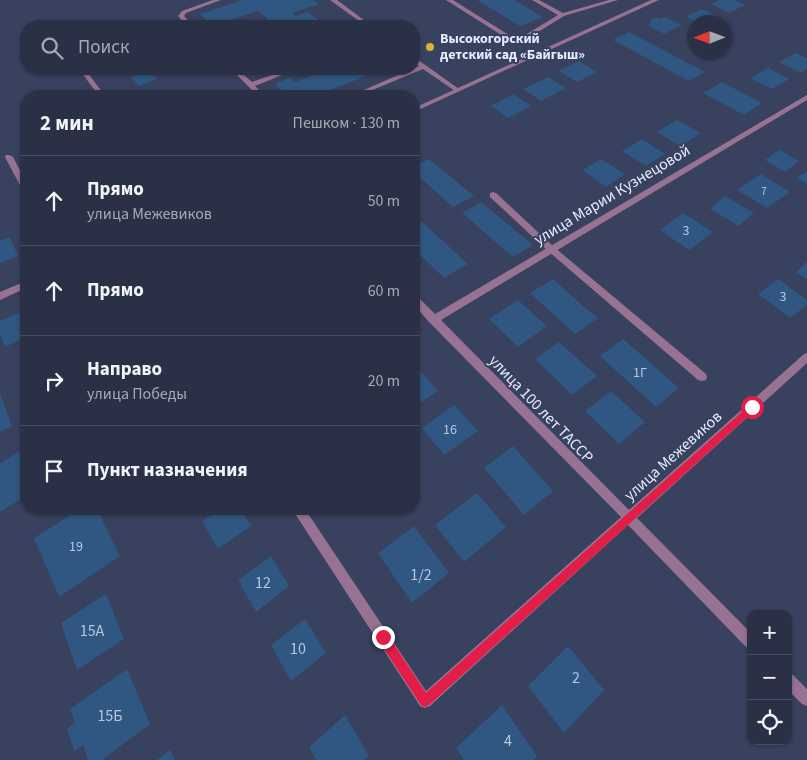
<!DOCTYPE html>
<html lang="ru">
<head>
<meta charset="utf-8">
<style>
	body { margin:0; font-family:"Source Sans 3",sans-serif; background:#32394d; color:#f1f3f6 }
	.controls { position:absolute; right:15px; bottom:15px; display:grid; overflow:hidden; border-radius:10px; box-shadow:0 1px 4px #0004 }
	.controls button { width:45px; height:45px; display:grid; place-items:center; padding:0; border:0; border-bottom:1px solid #464c5f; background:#2a3146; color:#f1f3f6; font:25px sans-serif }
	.compass { position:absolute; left:687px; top:15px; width:45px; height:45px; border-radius:50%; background:#2a3146; box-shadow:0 1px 4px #0004; rotate:269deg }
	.stop { position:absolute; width:15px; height:15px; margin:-11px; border:4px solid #e11d48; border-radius:50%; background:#fff }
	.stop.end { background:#e11d48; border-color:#fff; box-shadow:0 1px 5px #0008 }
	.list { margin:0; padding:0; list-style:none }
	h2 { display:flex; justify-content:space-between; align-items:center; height:65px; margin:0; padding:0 20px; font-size:21px }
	h2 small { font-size:16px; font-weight:400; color:#a5a9b3 }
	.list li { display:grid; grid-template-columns:32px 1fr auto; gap:15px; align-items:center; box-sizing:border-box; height:90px; padding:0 20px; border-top:1px solid #464c5f }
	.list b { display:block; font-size:19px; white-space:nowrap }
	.list p { margin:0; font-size:16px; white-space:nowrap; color:#a5a9b3 }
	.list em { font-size:16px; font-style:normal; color:#a5a9b3 }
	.icon { flex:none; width:28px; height:28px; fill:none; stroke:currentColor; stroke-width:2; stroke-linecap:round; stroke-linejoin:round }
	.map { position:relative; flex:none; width:807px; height:760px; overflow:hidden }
	.search { position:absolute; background:#2a3146; box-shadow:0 1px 4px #0004; left:20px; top:20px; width:400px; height:55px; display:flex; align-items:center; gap:12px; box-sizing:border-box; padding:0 18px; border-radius:20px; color:#a5a9b3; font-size:19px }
	.panel { position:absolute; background:#2a3146; box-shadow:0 1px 4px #0004; left:20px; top:90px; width:400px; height:425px; border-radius:20px }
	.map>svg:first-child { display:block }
</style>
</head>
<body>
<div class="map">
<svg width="807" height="760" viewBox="0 0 807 760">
	<rect width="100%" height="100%" fill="#38415e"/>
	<path fill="#2f5781" d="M243 0H314L319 4 292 13 295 16 308 12 322 23 328 21 335 26H271L265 21 269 20 258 11 227 21 231 25 227 26H212L200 14Z
		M477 0H514L543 17 520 26Z
		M720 0H734L745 5 729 13 711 4Z
		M702 9 720 17 710 22H698L686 17Z
		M657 17 660 19 665 17 681 25 664 34 648 25 652 23 649 21Z
		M629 32 705 72 689 81 613 40Z
		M796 53 807 58V69L801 73 779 62Z
		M579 61 597 72 577 82 559 71Z
		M768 68 789 79 772 89 750 78Z
		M329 69H383L316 96H287L275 84 290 78 295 82Z
		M150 71 158 79 139 86 131 77Z
		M548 77 566 88 541 101 523 89Z
		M722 82 762 103 744 115 703 93Z
		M166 90 171 96H149Z
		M513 94 531 106 508 118 491 106Z
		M677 120 701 133 680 146 657 132Z
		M642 139 665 154 646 166 622 151Z
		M779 150 799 161 785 172 765 160Z
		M429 159 474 196 453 207 414 172V166Z
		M601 159 625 174 606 187 582 170Z
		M807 171V184L797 178Z
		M761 174 790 192 767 208 737 190Z
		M725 196 754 213 739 226 710 209Z
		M481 202 533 245 513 257 462 213Z
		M683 213 713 232 689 250 660 230Z
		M421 221 468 264 444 278 414 249V225Z
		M10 237 18 256 0 263V241Z
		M807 262V279L796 272Z
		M553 279 584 307 598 318 575 334 530 293Z
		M778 279 807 300V305L790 318 758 294Z
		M518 300 547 326 518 347 489 319Z
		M25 310 26 337 5 347 0 333V321Z
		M623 339 679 388 656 407 600 356Z
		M559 342 597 376 572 395 535 359Z
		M418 368 438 391 414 407V370Z
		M611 391 645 422 619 444 585 411Z
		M0 393 12 426 0 432Z
		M454 405 478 431 444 455 422 428Z
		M513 446 553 491 524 515 484 468Z
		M24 449 26 455V496L0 512V463Z
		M477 493 506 527 464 562 435 525Z
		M80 509H97L120 556 59 597 34 538Z
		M220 509H240L251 526 218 549 202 521Z
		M414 526 449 573 412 603 378 553Z
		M271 556 289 586 256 612 238 580Z
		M106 594 124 639 77 670 61 623Z
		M305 619 326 653 291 681 271 645Z
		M568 646 604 690 564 733 528 686Z
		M127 669 150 724 102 760H88L83 745 74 751 67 729 75 723 70 709Z
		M502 705 537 756 534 760H464L456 748Z
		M345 715 369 756 364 760H316L309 747Z
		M170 750 175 760H157Z"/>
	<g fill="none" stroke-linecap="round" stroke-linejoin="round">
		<path fill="#977292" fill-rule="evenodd" d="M213 0H221L186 13 184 16 193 26H187L178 16 182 11Z
			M330 0H337L372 26H366Z
			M446 0H453L517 40 558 15 532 0H539L563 13 609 0H618L564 16 517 45Z
			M414 57 459 89V91H455L423 69 358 96H350L419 66 414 62Z
			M231 69H237L252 82 289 69H297L255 86 265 96H258Z
			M493 192 496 193 554 247 706 374 707 377 706 380 702 381 698 380 548 251 490 197V193Z"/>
		<path fill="#977292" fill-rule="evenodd" d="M651 0H659L414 112V108Z
			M79 69H85L105 96H99Z
			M807 95V100L441 320 629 510 804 354 807 353V363L637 518 751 633V648L746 647 628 525 430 706 425 708 420 706 292 509H305L426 691 621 517 430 323 414 305V296H417L435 314Z
			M6 155H9L13 157 26 182V192L22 189 5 157Z
			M26 281V288L0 300V292Z
			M788 673 793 675 807 689V706L802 704 788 690Z"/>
	</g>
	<path fill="#e11d48" d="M752 403 755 404V410L429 705 425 707 421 705 379 641 378 637 379 634 383 632 387 634 426 693Z"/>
	<circle fill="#d9b334" stroke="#38415e" stroke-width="2" cx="430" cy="47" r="5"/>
	<g text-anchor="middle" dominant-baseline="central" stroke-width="4" stroke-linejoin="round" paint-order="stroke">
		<g font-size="11" fill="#b8c6df">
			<text x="764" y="191">7</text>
		</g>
		<g font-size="14" font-weight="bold" fill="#e5ebfe" stroke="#38415e" text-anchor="start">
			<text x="440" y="39">Высокогорский<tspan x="440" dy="16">детский сад «Байгыш»</tspan></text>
		</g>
		<g font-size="14" fill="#b8c6df">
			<text x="686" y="231">3</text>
			<text x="783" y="297">3</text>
			<text x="640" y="373">1Г</text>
			<text x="450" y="430">16</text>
			<text x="76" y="547">19</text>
		</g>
		<g font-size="16" fill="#e5ebfe" stroke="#38415e">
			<text transform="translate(612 195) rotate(-31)">улица Марии Кузнецовой</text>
			<text transform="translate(541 409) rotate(46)">улица 100 лет ТАССР</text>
			<text transform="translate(673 456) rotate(-42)">улица Межевиков</text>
		</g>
		<g font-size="16" fill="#b8c6df">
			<text x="421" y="575">1/2</text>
			<text x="263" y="583">12</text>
			<text x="92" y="631">15А</text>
			<text x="298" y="649">10</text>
			<text x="576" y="678">2</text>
			<text x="110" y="716">15Б</text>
			<text x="508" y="741">4</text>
		</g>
	</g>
</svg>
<div class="controls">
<button>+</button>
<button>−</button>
<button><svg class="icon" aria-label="locate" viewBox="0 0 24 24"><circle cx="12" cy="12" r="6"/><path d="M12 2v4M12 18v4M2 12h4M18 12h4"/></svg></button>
</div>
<svg class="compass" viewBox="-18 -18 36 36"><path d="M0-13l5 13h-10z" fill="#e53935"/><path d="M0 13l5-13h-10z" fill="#a5a9b3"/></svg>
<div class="stop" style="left:752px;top:407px"></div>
<div class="stop end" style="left:383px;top:637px"></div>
<div class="search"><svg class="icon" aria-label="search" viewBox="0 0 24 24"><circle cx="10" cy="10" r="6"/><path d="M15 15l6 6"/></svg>Поиск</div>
<section class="panel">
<h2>2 мин<small>Пешком · 130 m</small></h2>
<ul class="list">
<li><svg class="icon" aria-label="ahead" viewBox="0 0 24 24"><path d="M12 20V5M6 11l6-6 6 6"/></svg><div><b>Прямо</b><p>улица Межевиков</p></div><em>50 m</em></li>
<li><svg class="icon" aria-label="ahead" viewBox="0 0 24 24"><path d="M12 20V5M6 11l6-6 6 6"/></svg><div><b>Прямо</b></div><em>60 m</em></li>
<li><svg class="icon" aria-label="right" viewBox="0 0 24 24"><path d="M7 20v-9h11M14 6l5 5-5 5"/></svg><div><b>Направо</b><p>улица Победы</p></div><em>20 m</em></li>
<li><svg class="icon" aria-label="arrive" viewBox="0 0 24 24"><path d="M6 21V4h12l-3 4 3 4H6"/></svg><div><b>Пункт назначения</b></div></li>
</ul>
</section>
</div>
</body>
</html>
